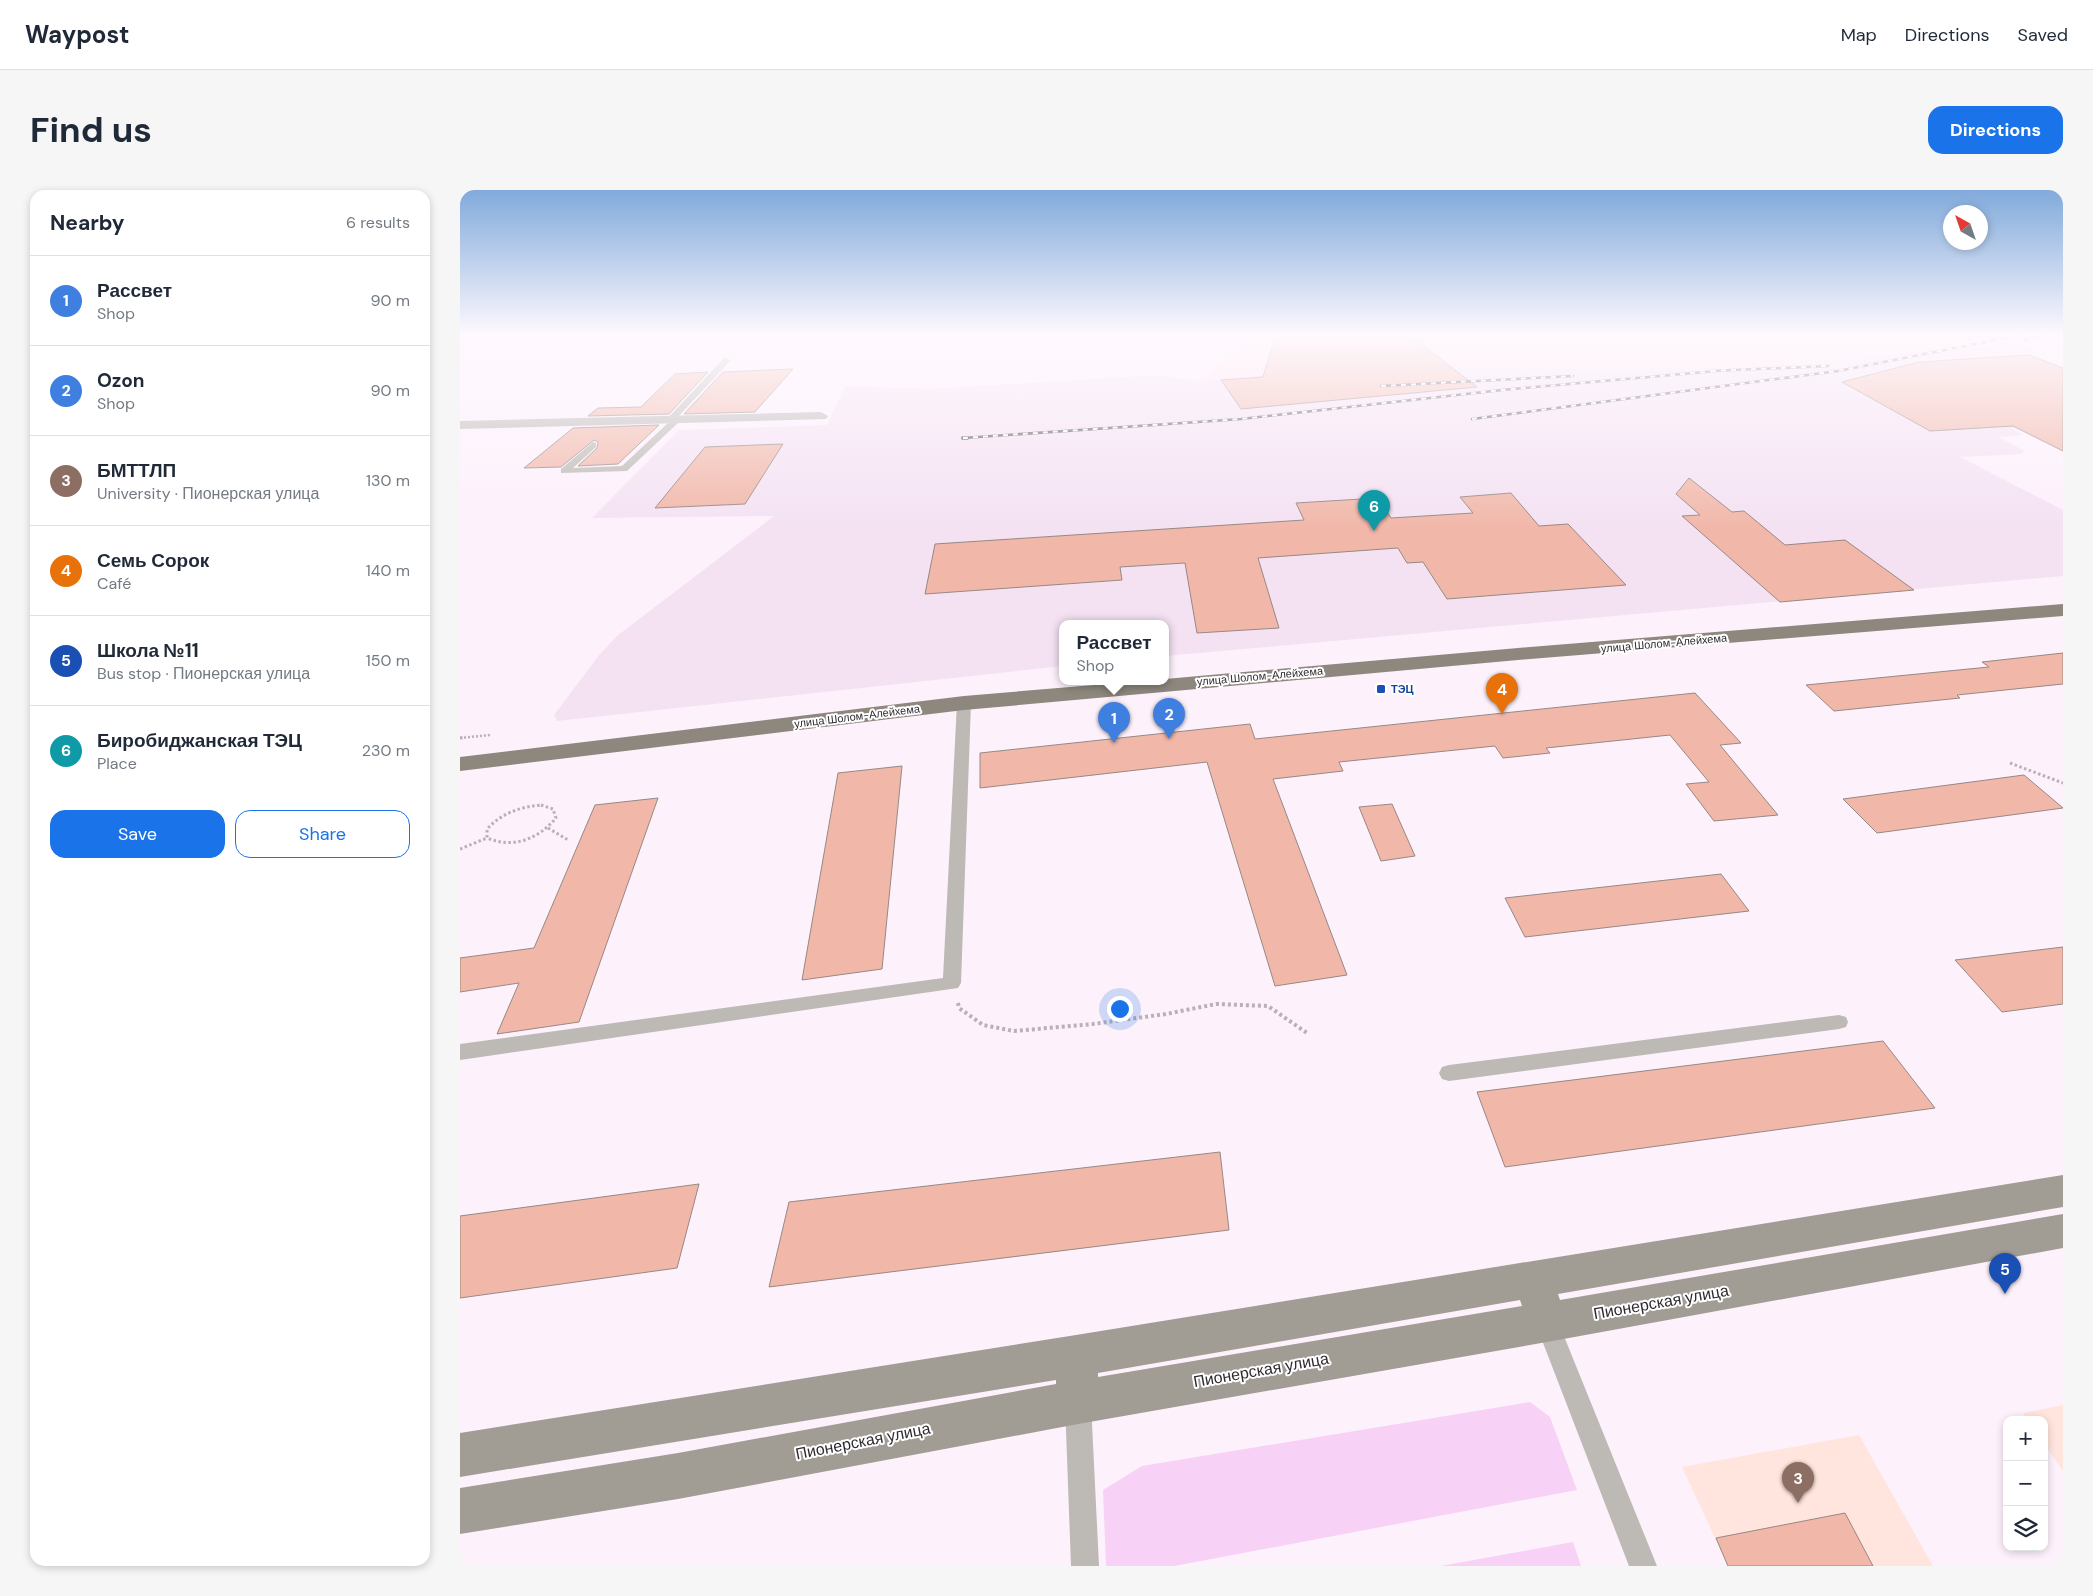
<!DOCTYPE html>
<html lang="en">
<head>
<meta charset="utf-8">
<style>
	body { margin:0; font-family:"DM Sans",sans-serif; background:#f6f6f7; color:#1f2937 }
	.controls { position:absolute; right:15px; bottom:15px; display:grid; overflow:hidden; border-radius:10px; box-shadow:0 2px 8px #0003 }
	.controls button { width:45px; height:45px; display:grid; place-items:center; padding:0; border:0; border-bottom:1px solid #e0e1e3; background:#fff; color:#1f2937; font:25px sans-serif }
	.compass { position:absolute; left:1483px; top:15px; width:45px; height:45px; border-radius:50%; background:#fff; box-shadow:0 2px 8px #0003; rotate:320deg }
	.you { position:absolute; left:659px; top:818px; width:18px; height:18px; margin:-12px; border:4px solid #fff; border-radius:50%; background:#1a73e8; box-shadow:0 0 0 8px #1a73e833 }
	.badge { display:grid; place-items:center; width:32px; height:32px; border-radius:50%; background:#1a73e8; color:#fff; font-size:16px; font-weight:700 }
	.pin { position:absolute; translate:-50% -41px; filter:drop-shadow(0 1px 2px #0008) }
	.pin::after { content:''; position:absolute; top:26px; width:18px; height:15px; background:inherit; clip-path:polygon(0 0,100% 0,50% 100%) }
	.popup { position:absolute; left:599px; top:430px; width:110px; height:65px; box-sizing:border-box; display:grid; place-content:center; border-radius:10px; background:#fff; filter:drop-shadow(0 1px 4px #0005); font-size:16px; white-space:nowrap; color:#747a83 }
	.popup b { font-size:19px; color:#1f2937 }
	.popup::after { content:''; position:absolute; left:50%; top:100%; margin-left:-10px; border:10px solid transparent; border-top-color:#fff }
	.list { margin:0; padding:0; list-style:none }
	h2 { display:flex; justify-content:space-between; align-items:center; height:65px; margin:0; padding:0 20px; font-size:21px }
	h2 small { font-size:16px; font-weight:400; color:#747a83 }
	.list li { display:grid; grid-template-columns:32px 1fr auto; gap:15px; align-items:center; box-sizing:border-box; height:90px; padding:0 20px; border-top:1px solid #e0e1e3 }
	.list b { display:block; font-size:19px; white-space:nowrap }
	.list p { margin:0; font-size:16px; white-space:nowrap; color:#747a83 }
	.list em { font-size:16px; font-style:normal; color:#747a83 }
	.actions { display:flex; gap:10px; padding:15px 20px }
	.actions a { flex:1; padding:11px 0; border:1px solid #1a73e8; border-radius:15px; text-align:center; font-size:18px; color:#1a73e8 }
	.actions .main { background:#1a73e8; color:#fff }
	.icon { flex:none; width:28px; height:28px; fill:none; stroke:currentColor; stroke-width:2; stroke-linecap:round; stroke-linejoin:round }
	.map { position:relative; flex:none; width:1603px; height:1376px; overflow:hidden; border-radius:15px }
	header { display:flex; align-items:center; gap:30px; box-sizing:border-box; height:70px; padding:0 25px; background:#fff; border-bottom:1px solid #e0e1e3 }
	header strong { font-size:24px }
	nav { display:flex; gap:28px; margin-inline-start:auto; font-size:18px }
	.intro { display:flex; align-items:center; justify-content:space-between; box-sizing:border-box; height:120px; padding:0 30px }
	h1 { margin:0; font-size:35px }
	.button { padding:12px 22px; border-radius:15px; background:#1a73e8; color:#fff; font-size:18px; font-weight:700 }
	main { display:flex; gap:30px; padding:0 30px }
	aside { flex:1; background:#fff; border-radius:15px; box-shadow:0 2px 8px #0003 }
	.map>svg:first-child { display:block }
</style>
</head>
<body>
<header>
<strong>Waypost</strong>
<nav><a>Map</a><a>Directions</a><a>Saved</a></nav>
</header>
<div class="intro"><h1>Find us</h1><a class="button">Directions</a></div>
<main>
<aside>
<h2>Nearby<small>6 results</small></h2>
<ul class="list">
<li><span class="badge" style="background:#3f7fe0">1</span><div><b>Рассвет</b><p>Shop</p></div><em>90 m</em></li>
<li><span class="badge" style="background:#3f7fe0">2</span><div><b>Ozon</b><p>Shop</p></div><em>90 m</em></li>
<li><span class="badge" style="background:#8d6e63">3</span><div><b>БМТТЛП</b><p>University · Пионерская улица</p></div><em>130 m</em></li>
<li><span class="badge" style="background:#e8710a">4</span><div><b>Семь Сорок</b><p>Café</p></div><em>140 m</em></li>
<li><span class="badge" style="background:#1a4fb4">5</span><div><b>Школа №11</b><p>Bus stop · Пионерская улица</p></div><em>150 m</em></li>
<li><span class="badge" style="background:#0f9aa8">6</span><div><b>Биробиджанская ТЭЦ</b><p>Place</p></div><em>230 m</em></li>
</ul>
<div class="actions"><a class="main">Save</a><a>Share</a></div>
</aside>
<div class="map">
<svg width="1603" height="1376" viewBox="0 0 1603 1376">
	<rect width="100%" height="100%" fill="#fdf1fc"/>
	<path fill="#fee4e9" d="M789 144H1541L1497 155 1400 169 1303 176 1149 181 1018 177 739 191 791 147Z"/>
	<path fill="#f4e2f3" d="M1551 151 1579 160 1563 162 1603 178V235L1551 238 1562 245 1539 247 1564 261 1562 264 1500 267 1603 320V386L705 466V434H603V476L97 531 94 525 140 464 157 446 314 326 132 328 219 240 367 235 385 196 469 199 681 186H705L739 191 869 181 1018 177 1149 181 1303 176 1400 169 1497 155 1512 159Z"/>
	<path fill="#ffe5dd" d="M1603 1215V1281L1584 1254V1230H1568L1563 1223Z
		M1399 1245 1473 1376H1268L1222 1277Z"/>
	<path fill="#f8d1f6" d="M1070 1212 1090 1227 1117 1300 714 1376H646L643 1300 682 1276Z
		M1113 1352 1121 1376H981Z"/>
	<path fill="#f1b8aa" stroke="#978884" d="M816 144H948L1017 197 781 219 761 190 803 187Z
		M1569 165 1603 178V261L1553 236 1470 241 1382 192 1459 172Z
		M333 179 295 222 224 224 263 182Z
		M248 182 209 224 128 226 138 218 181 217 215 184Z
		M199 235 158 274 118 276 137 258 138 252 134 250 101 277 64 278 113 238Z
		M323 254 285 314 195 318 245 257Z
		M1229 288 1272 322 1284 321 1325 355 1385 350 1454 400 1320 412 1222 326 1240 325 1216 304Z
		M1051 303 1079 336 1108 334 1166 395 987 409 963 372 947 373 938 358 798 368 819 438 737 443 725 373 660 377 662 390 465 404 475 354 844 330 836 313 918 308 931 328 1013 323 1000 307Z
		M1603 463V494L1497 505 1500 508 1374 521 1346 495 1529 477 1522 472Z
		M1235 503 1281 553 1260 555 1318 625 1254 631 1226 594 1249 592 1210 545 1086 558 1090 563 1043 568 1035 556 879 572 883 581 813 589 887 785 815 796 747 572 520 598V563L790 534 795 549Z
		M442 576 422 779 342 790 378 583Z
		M1564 585 1603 618 1417 643 1383 609Z
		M198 608 119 832 37 844 59 793 0 802V768L74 758 135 615Z
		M932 614 955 666 921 671 899 617Z
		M1261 684 1289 721 1065 747 1045 708Z
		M1603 757V814L1542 822 1495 770Z
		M1423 851 1475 918 1045 977 1017 902Z
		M760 962 769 1040 309 1097 329 1012Z
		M239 994 217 1078 0 1108V1026Z
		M1385 1323 1413 1376H1268L1256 1348Z"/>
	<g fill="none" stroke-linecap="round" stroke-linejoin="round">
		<path stroke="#b9b0b9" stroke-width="2.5" stroke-dasharray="2 2" stroke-linecap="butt" d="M0 548 30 545"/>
		<path stroke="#b9b0b9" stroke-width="3" stroke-dasharray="2.5 2.5" stroke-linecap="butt" d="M0 548 5 547
			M1550 573 1603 593
			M81 615 93 619 96 628C78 649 54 659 27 648V639C42 623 60 617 81 615Z
			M88 638 108 650
			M0 659 27 648"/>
		<path stroke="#b9b0b9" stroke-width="4" stroke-dasharray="3 3" stroke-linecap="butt" d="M498 813 499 818 523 835 554 841 633 834 706 824 756 814 808 816 847 843"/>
		<path fill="#bdb9b4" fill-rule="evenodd" d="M264 168 271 170 216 229 219 231 218 233 167 281 101 283V279L133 252 136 253V257L113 278 162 276 208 233 206 231 207 229Z
			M504 509 511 513 501 793 498 798 0 870V854L483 788 497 513Z
			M1379 825 1386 827 1388 832 1386 837 1379 839 989 891 982 889 979 883 982 877 989 875Z
			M1087 1120 1095 1124 1197 1376H1169L1075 1132 1079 1124Z
			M618 1200 627 1204 631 1213 639 1376H611L605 1213 609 1204Z"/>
		<path fill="#bdb9b4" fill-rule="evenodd" d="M361 222 368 226 366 229 0 239V231Z"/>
		<path fill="#a19c94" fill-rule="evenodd" d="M1603 985V1017L1098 1104 1100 1110 1603 1024V1058L1087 1152 618 1234 218 1309 0 1344V1298L218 1263 596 1194V1190L0 1287V1243L616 1145ZM1060 1110 1062 1116 638 1187V1183Z"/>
		<path fill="#8d877d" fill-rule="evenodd" d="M1603 414V426L1058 470 504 520 0 581V567L504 506 670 492H705V489L1058 458Z"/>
		<g stroke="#5e575d" stroke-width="2.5">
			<path id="rail-far1" d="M1559 151 1591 144
				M1251 181 1368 176
				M921 196 1113 186
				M1012 229 1378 181 1566 144
				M503 248 781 229 1042 200 1256 181"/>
		</g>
		<g stroke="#5e575d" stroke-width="4">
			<path id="rail" d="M503 248H507"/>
		</g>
		<use href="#rail-far1" stroke="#fff" stroke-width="2" stroke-dasharray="5" stroke-linecap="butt"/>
		<use href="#rail" stroke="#fff" stroke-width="2.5" stroke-dasharray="7" stroke-linecap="butt"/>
	</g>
	<linearGradient id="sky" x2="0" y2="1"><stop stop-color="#81aadb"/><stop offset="0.43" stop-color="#fef9fe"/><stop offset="1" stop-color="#fef9fe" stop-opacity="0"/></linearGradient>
	<rect width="1603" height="337" fill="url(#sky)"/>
	<rect fill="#1a4fb4" stroke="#fff" stroke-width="2" x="916" y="494" width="10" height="10" rx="2.5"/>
	<g text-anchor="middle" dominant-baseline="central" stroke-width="4" stroke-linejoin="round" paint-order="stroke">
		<g font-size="11" fill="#2f2a2f" stroke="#fff">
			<text transform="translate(1204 453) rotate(-5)">улица Шолом-Алейхема</text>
			<text transform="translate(800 486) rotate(-5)">улица Шолом-Алейхема</text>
			<text transform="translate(397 526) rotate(-7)">улица Шолом-Алейхема</text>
		</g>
		<g font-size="11" font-weight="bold" fill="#164399" stroke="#fff" text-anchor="start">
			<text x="931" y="499">ТЭЦ</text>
		</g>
		<g font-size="16" fill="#2f2a2f" stroke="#fff">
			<text transform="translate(1201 1112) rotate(-10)">Пионерская улица</text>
			<text transform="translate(801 1180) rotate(-10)">Пионерская улица</text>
			<text transform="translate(403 1251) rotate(-11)">Пионерская улица</text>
		</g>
	</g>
</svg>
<div class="controls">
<button>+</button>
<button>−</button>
<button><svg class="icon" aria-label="layers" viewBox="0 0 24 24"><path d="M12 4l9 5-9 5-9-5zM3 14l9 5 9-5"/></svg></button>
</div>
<svg class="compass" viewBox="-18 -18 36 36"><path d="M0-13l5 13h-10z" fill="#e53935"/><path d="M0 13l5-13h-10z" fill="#747a83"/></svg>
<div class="you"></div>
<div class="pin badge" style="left:654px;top:553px;background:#3f7fe0">1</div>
<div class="popup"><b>Рассвет</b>Shop</div>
<div class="pin badge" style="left:709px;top:549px;background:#3f7fe0">2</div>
<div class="pin badge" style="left:1338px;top:1313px;background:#8d6e63">3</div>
<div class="pin badge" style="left:1042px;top:524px;background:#e8710a">4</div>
<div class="pin badge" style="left:1545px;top:1104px;background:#1a4fb4">5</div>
<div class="pin badge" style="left:914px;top:341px;background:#0f9aa8">6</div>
</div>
</main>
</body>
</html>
